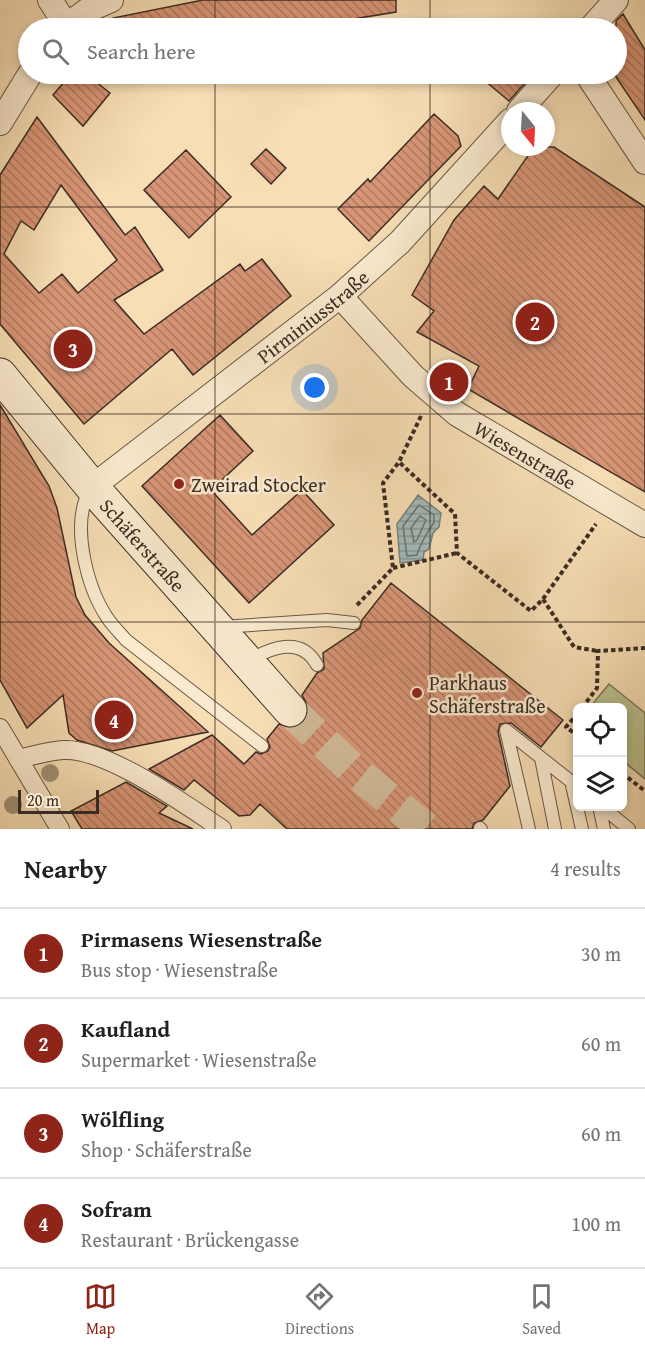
<!DOCTYPE html>
<html lang="en">
<head>
<meta charset="utf-8">
<style>
	body { margin:0; font-family:"Gentium Book Plus",serif; background:#f2f2f2; color:#202124 }
	.controls { position:absolute; right:18px; bottom:18px; display:grid; overflow:hidden; border-radius:9px; box-shadow:0 3px 9px #0003 }
	.controls button { width:54px; height:54px; display:grid; place-items:center; padding:0; border:0; border-bottom:2px solid #e0e0e0; background:#fff; color:#202124; font:30px sans-serif }
	.compass { position:absolute; left:501px; top:102px; width:54px; height:54px; border-radius:50%; background:#fff; box-shadow:0 3px 9px #0003; rotate:162deg }
	.scale { position:absolute; left:18px; bottom:15px; width:81px; box-sizing:border-box; padding-left:6px; border:3px solid #3a2c24; border-top:0; font-size:16px; line-height:21px; white-space:nowrap; color:#3a2c24; -webkit-text-stroke:4px #faeacf; paint-order:stroke }
	.you { position:absolute; left:315px; top:388px; width:21px; height:21px; margin:-15px; border:4px solid #fff; border-radius:50%; background:#1a73e8; box-shadow:0 0 0 9px #1a73e833 }
	.badge { display:grid; place-items:center; width:39px; height:39px; border-radius:50%; background:#8f2418; color:#fff; font-size:20px; font-weight:700 }
	.pin { position:absolute; translate:-50% -50%; border:3px solid #fff; box-shadow:0 2px 6px #0006 }
	.list { margin:0; padding:0; list-style:none }
	h2 { display:flex; justify-content:space-between; align-items:center; height:78px; margin:0; padding:0 24px; font-size:26px }
	h2 small { font-size:20px; font-weight:400; color:#757577 }
	.list li { display:grid; grid-template-columns:39px 1fr auto; gap:18px; align-items:center; box-sizing:border-box; height:90px; padding:0 24px; border-top:2px solid #e0e0e0 }
	.list b { display:block; font-size:22px; white-space:nowrap }
	.list p { margin:0; font-size:20px; white-space:nowrap; color:#757577 }
	.list em { font-size:20px; font-style:normal; color:#757577 }
	.icon { flex:none; width:33px; height:33px; fill:none; stroke:currentColor; stroke-width:2; stroke-linecap:round; stroke-linejoin:round }
	.map { position:relative; flex:none; width:645px; height:829px; overflow:hidden }
	.search { position:absolute; background:#fff; box-shadow:0 3px 9px #0003; left:18px; right:18px; top:18px; height:66px; display:flex; align-items:center; gap:15px; box-sizing:border-box; padding:0 21px; border-radius:33px; color:#757577; font-size:22px }
	.sheet { height:438px; background:#fff }
	nav { display:flex; justify-content:space-around; align-items:center; box-sizing:border-box; height:84px; border-top:2px solid #e0e0e0; background:#fff; font-size:16px; color:#757577 }
	nav a { display:grid; justify-items:center; gap:3px }
	nav .on { color:#8f2418 }
	.map>svg:first-child { display:block }
</style>
</head>
<body>
<div class="map">
<svg width="645" height="829" viewBox="0 0 645 829">
	<defs>
		<pattern id="water-rules" width="6" height="5" patternUnits="userSpaceOnUse" patternTransform="scale(1.5)"><rect width="6" height="5" fill="#a2b9b9"/><path d="M0 2.5h6" fill="none" stroke="#859796"/></pattern>
		<pattern id="building-back-hatch" width="6" height="6" patternUnits="userSpaceOnUse" patternTransform="scale(1.5)"><rect width="6" height="6" fill="#d89576"/><path d="M-1 5l2 2M0 0l6 6M5-1l2 2" fill="none" stroke="#b07a61"/></pattern>
	</defs>
	<rect width="100%" height="100%" fill="#f7deb5"/>
	<filter id="stains"><feTurbulence type="fractalNoise" baseFrequency=".00333" numOctaves="4"/><feColorMatrix values="0 0 0 0 .2 0 0 0 0 .09 0 0 0 0 .02 0 0 0 .5 -.17"/></filter>
	<radialGradient id="worn" r=".72"><stop offset=".6" stop-color="#630" stop-opacity="0"/><stop offset="1" stop-color="#630" stop-opacity=".3"/></radialGradient>
	<path fill="#bac28f" stroke="#7a775a" stroke-width="1.5" d="M609 684 645 713V779L623 761 622 708 590 707Z"/>
	<path fill="url(#water-rules)" stroke="#78817d" stroke-width="1.5" d="M418 495 441 513 439 527 433 533 429 549 424 552 423 560 400 563 397 524Z"/>
	<g fill="none" stroke-linecap="round" stroke-linejoin="round">
		<path stroke="#6e726e" stroke-width="1.5" d="M419 505 434 515V523C428 530 419 547 417 555L407 556 403 526Z
			M420 516 426 520 417 540 414 542 411 528Z"/>
	</g>
	<path fill="url(#building-back-hatch)" stroke="#3a2c24" stroke-width="1.5" fill-rule="evenodd" d="M203 0H396V12L298 28H114L113 18Z
		M623 14 645 50V120L616 77V21Z
		M71 74H86L110 93 83 126 53 95Z
		M477 74H533L509 101Z
		M434 114 458 136 461 146 369 241 338 209 368 179 370 182Z
		M37 117 125 235 135 227 163 270 114 300 144 334 240 264 245 271 262 259 291 296 193 375 172 349 84 424 0 324V175ZM61 185 117 260 78 293 62 274 39 293 4 254 21 221 34 230Z
		M534 147H554L645 207V492L468 389 479 366 417 332 434 311 412 295 454 220 484 186 498 199Z
		M266 149 286 168 271 184 251 164Z
		M186 150 231 197 189 238 144 190Z
		M0 405 49 486 57 508 76 597 85 615 109 643 208 732 112 751 77 740 69 733 63 695 27 728 0 680Z
		M220 415 253 451 211 490 252 535 302 490 334 525 249 603 142 486Z
		M391 583 563 720 541 747 511 723 500 724 498 732 510 786 483 820 474 823 472 829H287L260 804 250 815 239 816 194 780 184 790 149 769 212 735 244 764 256 752 261 754 268 751 270 747 267 739 279 724 294 728 302 724 308 716V706L302 695 317 673 324 669 323 653 360 628 362 620Z
		M126 782 167 806 159 813 193 829H82L71 811Z"/>
	<g fill="none" stroke-linecap="round" stroke-linejoin="round">
		<path stroke="#d1ba98" stroke-width="33" stroke-dasharray="33 16" stroke-linecap="butt" d="M290 710 353 770 426 829"/>
		<g stroke="#695848" stroke-width="14">
			<path id="service" d="M90 490C70 524 87 588 108 619 113 626 120 633 126 640L262 746
				M221 627 327 620 354 623
				M248 661C270 648 301 635 317 665
				M506 730 529 829
				M506 730 578 787
				M541 758 555 829
				M571 781 582 829
				M599 806 604 829
				M601 806 629 829
				M480 828 481 829"/>
		</g>
		<g stroke="#695848" stroke-width="20">
			<path id="pedestrian" d="M0 728 60 829
				M18 759C32 756 48 751 63 750 105 747 186 805 222 829"/>
		</g>
		<g stroke="#695848" stroke-width="26">
			<g id="minor">
				<path d="M50 0 66 25"/>
				<path d="M63 28 88 10 111 0"/>
				<path d="M591 28 616 0"/>
				<path d="M587 74 645 162"/>
				<path d="M519 111 552 74"/>
				<path d="M0 123 30 74"/>
				<path id="s1" d="M340 296 413 376 457 414 645 525"/>
				<path id="s2" d="M92 487 340 296 400 242 510 121"/>
			</g>
		</g>
		<g stroke="#3a2c24" stroke-width="35">
			<g id="secondary">
				<path id="s3" d="M0 375 92 487 290 710"/>
			</g>
		</g>
		<path stroke="#3a2c24" stroke-width="4" stroke-dasharray="4.5 3" stroke-linecap="butt" d="M421 416 399 462 455 514 457 553 531 611 543 599 574 647 598 651
			M393 568 457 553
			M543 599 596 524
			M357 605 393 568 383 483 399 462
			M582 708 597 688 598 651 645 648
			M578 713 566 727 578 736
			M622 773 645 791"/>
		<use href="#service" stroke="#faeacf" stroke-width="12"/>
		<use href="#pedestrian" stroke="#faeacf" stroke-width="18"/>
		<use href="#minor" stroke="#faeacf" stroke-width="24"/>
		<use href="#secondary" stroke="#faeacf" stroke-width="33"/>
	</g>
	<g fill="#a19174">
		<circle cx="50" cy="773" r="9"/>
		<circle cx="13" cy="805" r="9"/>
	</g>
	<path fill="none" stroke="#3a2c24" stroke-width="1.5" stroke-opacity="0.55" d="M215 0V28M430 0V28M215 74V829M430 74V829M0 207H645M0 414H645M0 622H645"/>
	<g fill="#8f2418" stroke="#faeacf" stroke-width="2">
		<circle cx="179" cy="484" r="6"/>
		<circle cx="417" cy="693" r="6"/>
	</g>
	<g text-anchor="middle" dominant-baseline="central" stroke-width="5" stroke-linejoin="round" paint-order="stroke">
		<g font-size="20" fill="#3a2c24" stroke="#faeacf">
			<text stroke="none"><textPath href="#s2" startOffset="279">Pirminiusstraße</textPath></text>
			<text stroke="none"><textPath href="#s1" startOffset="246">Wiesenstraße</textPath></text>
			<text stroke="none"><textPath href="#s3" startOffset="222">Schäferstraße</textPath></text>
		</g>
		<g font-size="20" fill="#3a2c24" stroke="#faeacf" text-anchor="start">
			<text x="191" y="484">Zweirad Stocker</text>
			<text x="429" y="682">Parkhaus<tspan x="429" dy="23">Schäferstraße</tspan></text>
		</g>
	</g>
	<rect width="100%" height="100%" filter="url(#stains)"/>
	<rect width="100%" height="100%" fill="url(#worn)"/>
</svg>
<div class="controls">
<button><svg class="icon" aria-label="locate" viewBox="0 0 24 24"><circle cx="12" cy="12" r="6"/><path d="M12 2v4M12 18v4M2 12h4M18 12h4"/></svg></button>
<button><svg class="icon" aria-label="layers" viewBox="0 0 24 24"><path d="M12 4l9 5-9 5-9-5zM3 14l9 5 9-5"/></svg></button>
</div>
<svg class="compass" viewBox="-18 -18 36 36"><path d="M0-13l5 13h-10z" fill="#e53935"/><path d="M0 13l5-13h-10z" fill="#757577"/></svg>
<div class="scale">20 m</div>
<div class="you"></div>
<div class="pin badge" style="left:449px;top:382px">1</div>
<div class="pin badge" style="left:535px;top:322px">2</div>
<div class="pin badge" style="left:73px;top:349px">3</div>
<div class="pin badge" style="left:114px;top:720px">4</div>
<div class="search"><svg class="icon" aria-label="search" viewBox="0 0 24 24"><circle cx="10" cy="10" r="6"/><path d="M15 15l6 6"/></svg>Search here</div>
</div>
<section class="sheet">
<h2>Nearby<small>4 results</small></h2>
<ul class="list">
<li><span class="badge">1</span><div><b>Pirmasens Wiesenstraße</b><p>Bus stop · Wiesenstraße</p></div><em>30 m</em></li>
<li><span class="badge">2</span><div><b>Kaufland</b><p>Supermarket · Wiesenstraße</p></div><em>60 m</em></li>
<li><span class="badge">3</span><div><b>Wölfling</b><p>Shop · Schäferstraße</p></div><em>60 m</em></li>
<li><span class="badge">4</span><div><b>Sofram</b><p>Restaurant · Brückengasse</p></div><em>100 m</em></li>
</ul>
</section>
<nav>
<a class="on"><svg class="icon" aria-label="map" viewBox="0 0 24 24"><path d="M3 6l6-2 6 2 6-2v14l-6 2-6-2-6 2zM9 4v14M15 6v14"/></svg>Map</a>
<a><svg class="icon" aria-label="directions" viewBox="0 0 24 24"><path d="M12 3l9 9-9 9-9-9zM9 14v-3h6M13 9l2 2-2 2"/></svg>Directions</a>
<a><svg class="icon" aria-label="saved" viewBox="0 0 24 24"><path d="M7 4h10v16l-5-4-5 4z"/></svg>Saved</a>
</nav>
</body>
</html>
